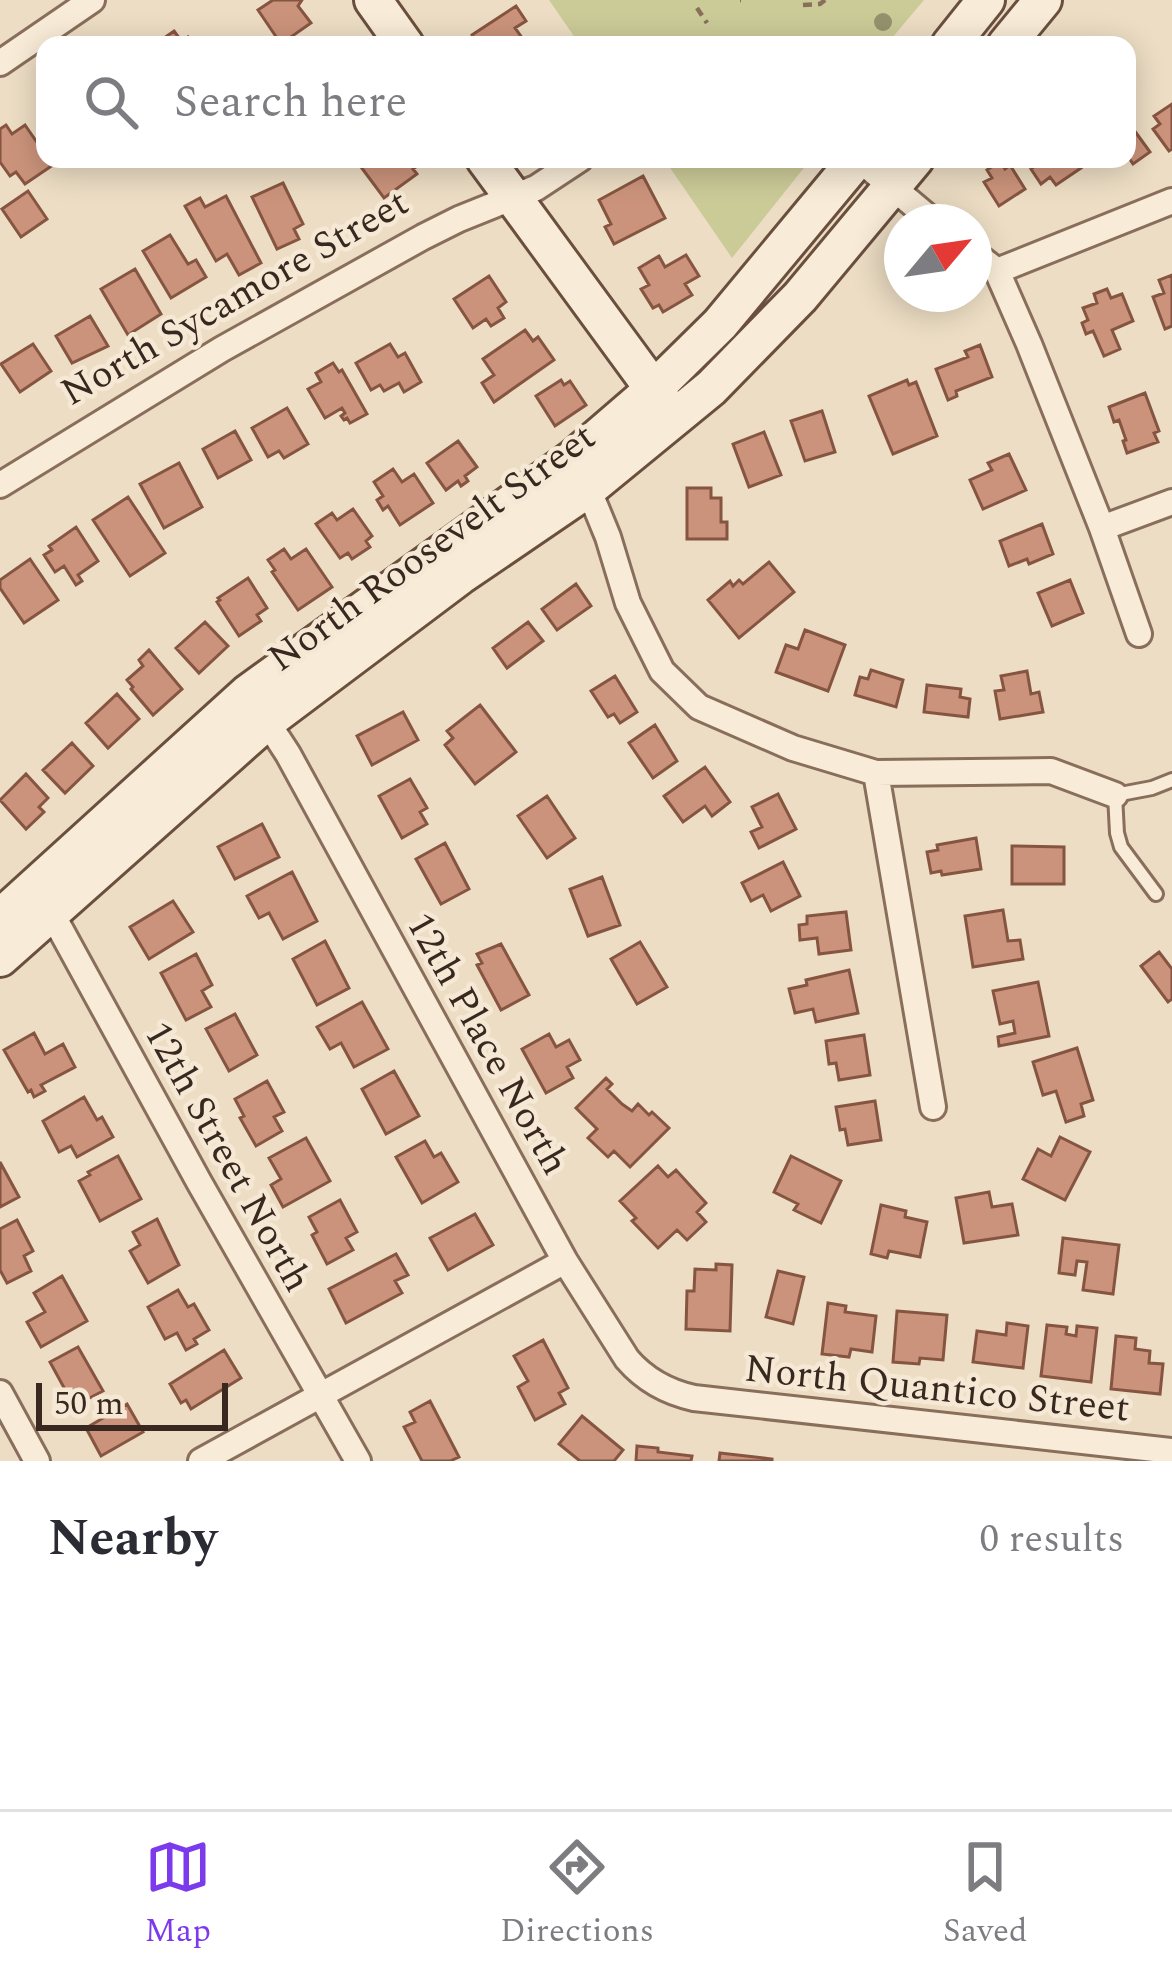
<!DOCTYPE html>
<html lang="en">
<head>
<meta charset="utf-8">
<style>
	body { margin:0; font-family:Spectral,serif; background:#f2f2f3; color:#2b2b33 }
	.compass { position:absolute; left:884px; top:204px; width:108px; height:108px; border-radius:50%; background:#fff; box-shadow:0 6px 30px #0003; rotate:61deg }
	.scale { position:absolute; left:36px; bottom:30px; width:192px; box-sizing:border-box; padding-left:12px; border:6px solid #38281f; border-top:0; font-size:33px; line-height:42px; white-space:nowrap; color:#38281f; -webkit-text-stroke:9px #f5e8d4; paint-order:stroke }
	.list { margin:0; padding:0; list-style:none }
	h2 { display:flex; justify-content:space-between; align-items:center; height:156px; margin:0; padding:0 48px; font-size:51px }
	h2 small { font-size:39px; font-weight:400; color:#7c7c81 }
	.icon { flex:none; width:66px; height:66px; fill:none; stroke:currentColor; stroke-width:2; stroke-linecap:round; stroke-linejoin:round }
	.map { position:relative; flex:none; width:1172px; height:1461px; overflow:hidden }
	.search { position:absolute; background:#fff; box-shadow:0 6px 30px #0003; left:36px; right:36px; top:36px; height:132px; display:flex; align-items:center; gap:30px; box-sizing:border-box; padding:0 42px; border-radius:24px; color:#7c7c81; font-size:45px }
	.sheet { height:348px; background:#fff }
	nav { display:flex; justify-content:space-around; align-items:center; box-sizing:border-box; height:168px; border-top:3px solid #e1e1e2; background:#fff; font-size:33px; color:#7c7c81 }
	nav a { display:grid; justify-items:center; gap:6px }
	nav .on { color:#7c3aed }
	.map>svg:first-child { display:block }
</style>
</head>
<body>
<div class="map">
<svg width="1172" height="1461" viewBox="0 0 1172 1461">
	<rect width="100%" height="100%" fill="#edddc4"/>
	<path fill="#cbcb98" d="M549 0H924L886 45H580Z
		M664 159H811L732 258Z"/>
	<path fill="#cb937b" stroke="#865541" stroke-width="3" d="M273 0H302L298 6 311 23 281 44 258 10Z
		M516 6 526 21 515 28 523 39 514 45H469L467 42 473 39 472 35Z
		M174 31 182 42 188 37 193 45H154Z
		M1172 104V149L1169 151 1153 129 1160 124 1154 116Z
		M6 125 12 134 25 125 45 154V159H48L53 165 25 184 16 172 10 176 0 162V129Z
		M1134 130 1150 152 1133 164 1127 155V135Z
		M371 159H416L420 164 413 169 417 174 384 198 361 167Z
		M1038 159H1075L1081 168 1056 185 1050 177 1041 184 1031 169 1040 162Z
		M1000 161 1005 169 1010 165 1025 189 999 206 984 182 992 178 987 170Z
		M643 176 665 218 614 244 605 227 611 224 599 200Z
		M283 183 303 224 294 229 299 239 277 249 252 197Z
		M28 191 47 219 21 237 2 209Z
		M226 196 261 263 239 275 227 254 216 261 185 206 200 198 205 207Z
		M170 235 188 264 196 260 206 277 171 298 143 251Z
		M686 255 699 276 685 284 692 295 663 312 659 305 653 308 641 289 649 285 639 268 659 256 665 267Z
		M135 269 161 314 128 335 101 289Z
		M1172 275V326L1165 329 1153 297 1164 293 1159 280Z
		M489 276 506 302 498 308 504 318 491 326 486 319 473 328 454 299Z
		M1107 289 1111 298 1122 294 1133 321 1112 330 1120 349 1104 356 1093 331 1086 334 1082 323 1088 320 1083 308 1097 303 1094 294Z
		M90 316 108 346 72 363 56 336Z
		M525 330 533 341 538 337 554 360 494 402 482 383 494 375 483 359Z
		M33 344 51 371 20 392 1 364Z
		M390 344 398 357 405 353 421 382 404 392 399 383 384 391 380 385 371 390 356 363Z
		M980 345 992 377 956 391 957 396 948 400 936 369 968 357 965 351Z
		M333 363 339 372 342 370 367 414 350 423 347 418 344 420 341 416 345 413 342 408 325 418 308 389 321 382 316 373Z
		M561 380 564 385 570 381 586 405 555 426 536 396Z
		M907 380 909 385 916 382 937 436 893 454 869 396Z
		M1145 393 1159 431 1154 433 1158 442 1127 453 1123 441 1126 440 1119 420 1114 422 1109 407Z
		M287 408 308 444 284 458 279 451 268 457 252 428Z
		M822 411 835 452 805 461 791 421Z
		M235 431 251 460 218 478 203 449Z
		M764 432 781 475 749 487 733 444Z
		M458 441 477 467 465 476 468 481 461 486 458 481 446 490 427 463Z
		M1009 454 1026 490 983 509 970 480 992 470 988 463Z
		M179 463 202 507 164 528 140 484Z
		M393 469 402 482 414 474 433 503 400 525 388 506 383 510 377 500 383 496 374 482Z
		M687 488H711V498H721V522H727V539H687Z
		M128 497 165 553 130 576 93 520Z
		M353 509 372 536 366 541 370 547 352 559 348 553 340 558 316 524 332 513 337 520Z
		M1042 524 1053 554 1029 564 1027 559 1009 566 1000 541Z
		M76 527 98 561 78 575 82 581 76 585 64 566 55 572 44 555 52 550 49 546Z
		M284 549 291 559 306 549 332 587 298 610 272 572 275 570 268 560Z
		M30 559 58 600 24 623 0 588V580Z
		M769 562 794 592 739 638 708 600 730 581 733 586 739 580 743 584Z
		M248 578 267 608 257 615 261 621 239 636 217 602 220 600 218 598Z
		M1070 580 1083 613 1052 626 1038 593Z
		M576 584 591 606 557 630 542 609Z
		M205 622 228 646 199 673 176 648Z
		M528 622 543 641 507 668 493 648Z
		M805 630 845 645 828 691 776 672 786 645 798 649Z
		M149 650 182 689 153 715 131 689 133 687 127 680 143 666 139 660Z
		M871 670 903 680 896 707 855 695 860 677 868 679Z
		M1027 671 1031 694 1039 692 1043 712 1000 719 995 691 1004 690 1001 676Z
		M615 676 637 712 620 723 614 714 608 717 591 691Z
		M927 685 961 689 960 697 970 699 968 717 924 712Z
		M117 694 139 719 108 748 86 723Z
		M480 705 516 752 475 784 445 745 453 738 447 731Z
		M403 712 418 740 372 765 357 736Z
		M655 725 677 761 653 778 629 743Z
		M72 743 93 766 65 793 43 770Z
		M705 767 730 802 712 816 705 806 683 822 664 796Z
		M26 774 48 798 39 807 44 812 26 829 0 800Z
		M410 779 427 808 420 812 427 824 402 838 379 796Z
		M778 794 796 829 759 848 751 832 762 827 752 807Z
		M547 796 575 838 547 858 518 816Z
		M262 824 279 857 235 879 218 847Z
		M976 838 981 869 942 875 941 871 931 873 927 852 938 850 937 845Z
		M445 843 469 889 441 904 416 859Z
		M1012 846 1064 847V884H1012Z
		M783 862 800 896 771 911 763 895 751 901 742 883Z
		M292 872 317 921 283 939 269 913 259 918 247 896Z
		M602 877 620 925 588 936 570 889Z
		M173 901 193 932 149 959 130 927Z
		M1003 910 1008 941 1020 940 1023 959 973 967 965 916Z
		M846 912 851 950 819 954 817 938 800 940 799 925 807 924V916Z
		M325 941 349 988 317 1005 293 959Z
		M640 942 667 987 637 1004 611 959Z
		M501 944 529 995 501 1010 477 965 482 963 477 954Z
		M1159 952 1172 969V999L1168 1002 1141 966Z
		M196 954 212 985 202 991 211 1007 186 1020 161 973Z
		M849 970 858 1013 816 1022 813 1009 795 1013 789 989 807 985 806 980Z
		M1038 982 1049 1036 999 1046 998 1037 1015 1033 1013 1021 1000 1024 993 991Z
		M362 1002 388 1049 354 1067 341 1043 330 1049 317 1027Z
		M235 1014 257 1055 229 1071 206 1029Z
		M34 1033 45 1054 63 1044 75 1067 41 1085 45 1091 34 1097 31 1090 28 1092 4 1050Z
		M549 1034 556 1047 569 1040 580 1060 567 1067 573 1078 546 1093 522 1049Z
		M864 1035 870 1075 839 1080 836 1063 829 1064 826 1041Z
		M1077 1048 1093 1100 1081 1104 1084 1116 1066 1122 1056 1091 1043 1095 1033 1062Z
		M394 1071 419 1116 386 1134 362 1089Z
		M606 1078 612 1084 607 1089 622 1104 632 1111 638 1104 649 1115 652 1112 669 1128 630 1167 614 1151 608 1157 588 1138 597 1129 576 1108Z
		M267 1081 284 1112 274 1117 282 1131 256 1146 240 1118 244 1116 235 1099Z
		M84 1097 97 1120 102 1117 113 1137 77 1157 71 1146 59 1152 43 1121Z
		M875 1101 881 1140 848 1145 845 1129 840 1130 836 1107Z
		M1060 1137 1090 1152 1065 1200 1023 1179 1038 1149 1051 1156Z
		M306 1138 330 1181 283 1207 271 1185 281 1179 269 1158Z
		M425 1141 434 1157 441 1153 458 1182 422 1203 396 1157Z
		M118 1156 141 1199 100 1221 79 1181 90 1175 88 1172Z
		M791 1156 841 1181 821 1223 794 1210 798 1204 774 1192Z
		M0 1162 19 1197 0 1207Z
		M658 1166 668 1177 676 1170 706 1203 697 1212 706 1222 687 1240 677 1230 658 1248 632 1221 636 1218 620 1201Z
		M989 1192 992 1207 1012 1204 1018 1235 964 1243 956 1198Z
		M340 1200 357 1232 346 1238 353 1250 327 1264 312 1235 317 1232 309 1217Z
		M881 1205 906 1211 905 1217 927 1222 920 1257 889 1251 887 1258 871 1254Z
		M475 1214 493 1245 448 1270 430 1238Z
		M157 1219 179 1265 148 1283 130 1251 140 1245 133 1232Z
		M17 1220 33 1251 24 1256 31 1271 7 1283 0 1270V1229Z
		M1063 1238 1119 1245 1113 1294 1083 1290 1087 1262 1077 1261 1075 1275 1059 1273Z
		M396 1254 408 1275 395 1281 402 1293 346 1323 329 1289Z
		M716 1264 732 1265 730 1331 686 1329 687 1291H694L695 1269 716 1270Z
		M778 1271 804 1277 793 1324 766 1317Z
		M62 1276 87 1321 41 1347 27 1322 45 1312 34 1293Z
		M178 1290 188 1307 194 1304 209 1330 194 1339 197 1344 186 1350 177 1333 165 1339 148 1307Z
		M828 1303 846 1306 845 1312 876 1316 872 1352 851 1349 849 1357 822 1354Z
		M897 1311 947 1315 943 1360 920 1358 919 1364 893 1362Z
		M1007 1323 1028 1326 1023 1368 973 1362 977 1331 1006 1335Z
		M1047 1325 1067 1327 1066 1334 1076 1336 1077 1326 1097 1328 1091 1382 1041 1376Z
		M1116 1336 1136 1338 1135 1349 1150 1351 1149 1363 1163 1364 1160 1394 1111 1389Z
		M543 1340 568 1388 559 1393 565 1404 535 1420 518 1387 528 1381 514 1356Z
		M78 1347 103 1391 74 1406 50 1362Z
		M224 1350 241 1378 191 1409 186 1400 181 1403 170 1384Z
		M430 1401 459 1457 450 1461H422L404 1427 415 1422 410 1412Z
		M127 1404 143 1432 101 1456 86 1428Z
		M582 1416 623 1450 614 1461H580L559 1444Z
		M637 1446 658 1448V1452L692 1456 691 1461H636Z
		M720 1453 772 1459V1461H719Z"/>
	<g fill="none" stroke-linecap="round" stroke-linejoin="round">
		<g stroke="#886e5b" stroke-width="18">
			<path id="lane" d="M1156 894 1121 847 1117 833 1115 795 1152 788 1172 780"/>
		</g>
		<g stroke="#886e5b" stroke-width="30">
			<path id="street" d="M0 63 92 0
				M859 159 934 222
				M974 253 997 271 1029 344 1102 528 1139 634
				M997 271 1172 201
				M583 476 608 537 628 603 662 671 699 707 793 748 876 773 933 1107
				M0 485 222 349 423 237 459 219 536 188 580 159
				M1102 528 1172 502
				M260 711 288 754 565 1261 627 1359C645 1380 667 1392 694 1398L1172 1451
				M876 773 1051 771 1115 795
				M46 903 199 1182 358 1461
				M0 1393 37 1461
				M201 1461 565 1261"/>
		</g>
		<g stroke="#6a4f3e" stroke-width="42">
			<path id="secondary" d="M373 0 405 45
				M950 45 986 0
				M1006 45 1043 0
				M485 159 666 406
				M0 918 248 693 574 458 654 389 720 324 857 159
				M0 958 267 721 460 576 589 488 711 388 800 297 915 159"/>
		</g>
		<path stroke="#886e5b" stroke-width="4.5" stroke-dasharray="9 6" stroke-linecap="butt" d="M740 0H741
			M803 5 820 4 825 0
			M697 8 707 23"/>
		<use href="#lane" stroke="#f8ebd7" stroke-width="12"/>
		<use href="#street" stroke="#f8ebd7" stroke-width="24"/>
		<use href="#secondary" stroke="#f8ebd7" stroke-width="36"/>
	</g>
	<circle fill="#95926d" cx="883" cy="22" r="9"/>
	<g text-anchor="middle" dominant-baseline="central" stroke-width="9" stroke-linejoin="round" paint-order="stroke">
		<g font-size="39" fill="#38281f" stroke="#f5e8d4">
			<text transform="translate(235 298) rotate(-30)">North Sycamore Street</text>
			<text transform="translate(432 548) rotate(-36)">North Roosevelt Street</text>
			<text transform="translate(487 1044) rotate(61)">12th Place North</text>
			<text transform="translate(227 1157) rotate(61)">12th Street North</text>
			<text transform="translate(937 1389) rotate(6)">North Quantico Street</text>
		</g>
	</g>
</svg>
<svg class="compass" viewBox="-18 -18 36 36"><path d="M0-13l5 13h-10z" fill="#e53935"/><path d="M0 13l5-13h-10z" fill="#7c7c81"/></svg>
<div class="scale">50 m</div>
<div class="search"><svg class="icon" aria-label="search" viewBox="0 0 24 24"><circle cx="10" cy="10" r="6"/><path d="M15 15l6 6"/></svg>Search here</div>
</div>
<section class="sheet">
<h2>Nearby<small>0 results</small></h2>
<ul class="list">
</ul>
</section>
<nav>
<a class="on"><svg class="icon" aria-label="map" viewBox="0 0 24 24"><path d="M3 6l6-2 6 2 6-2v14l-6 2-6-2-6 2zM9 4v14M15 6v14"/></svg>Map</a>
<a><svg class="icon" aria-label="directions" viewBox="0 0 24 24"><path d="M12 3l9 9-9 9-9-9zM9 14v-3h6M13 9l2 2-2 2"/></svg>Directions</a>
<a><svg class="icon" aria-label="saved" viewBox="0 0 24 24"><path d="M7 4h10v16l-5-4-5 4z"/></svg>Saved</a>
</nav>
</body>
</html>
